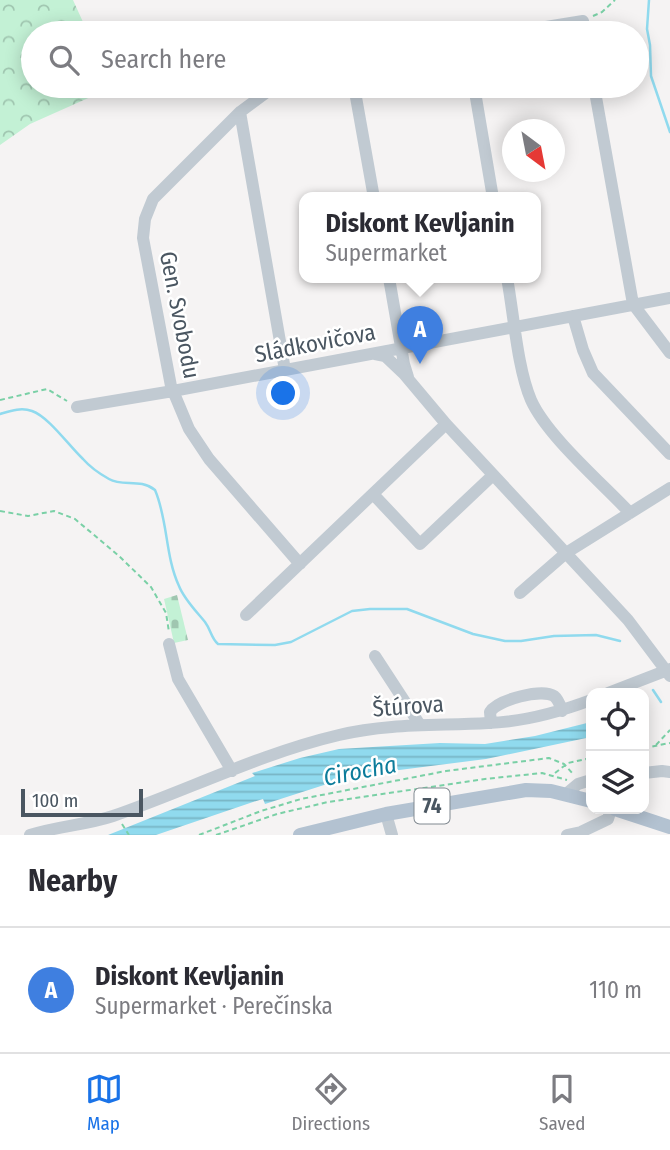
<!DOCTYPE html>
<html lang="en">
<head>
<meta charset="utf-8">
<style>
	body { margin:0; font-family:"Fira Sans Condensed",sans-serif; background:#f7f7f7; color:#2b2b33 }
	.controls { position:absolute; right:21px; bottom:21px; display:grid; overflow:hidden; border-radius:14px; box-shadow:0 4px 18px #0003 }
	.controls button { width:63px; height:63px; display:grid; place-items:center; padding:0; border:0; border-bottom:2px solid #e1e1e2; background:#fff; color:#2b2b33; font:35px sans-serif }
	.compass { position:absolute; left:502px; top:119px; width:63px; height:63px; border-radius:50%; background:#fff; box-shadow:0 4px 18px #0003; rotate:148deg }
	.scale { position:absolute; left:21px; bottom:18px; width:122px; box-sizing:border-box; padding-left:7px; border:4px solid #4a5661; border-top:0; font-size:19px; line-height:24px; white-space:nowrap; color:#4a5661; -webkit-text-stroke:5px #fff; paint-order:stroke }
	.you { position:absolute; left:284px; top:394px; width:24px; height:24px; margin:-18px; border:5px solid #fff; border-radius:50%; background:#1a73e8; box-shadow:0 0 0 10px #1a73e833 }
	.badge { display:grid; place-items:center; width:46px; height:46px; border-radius:50%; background:#1a73e8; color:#fff; font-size:23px; font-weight:700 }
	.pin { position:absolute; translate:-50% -58px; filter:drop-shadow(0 2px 4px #0008) }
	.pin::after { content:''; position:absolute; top:37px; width:24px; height:21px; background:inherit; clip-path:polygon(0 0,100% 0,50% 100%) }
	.popup { position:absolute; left:299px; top:192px; width:242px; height:91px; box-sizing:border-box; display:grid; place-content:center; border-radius:14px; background:#fff; filter:drop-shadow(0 2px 5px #0005); font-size:23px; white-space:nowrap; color:#7c7c81 }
	.popup b { font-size:26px; color:#2b2b33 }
	.popup::after { content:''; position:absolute; left:50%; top:100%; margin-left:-14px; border:14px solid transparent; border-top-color:#fff }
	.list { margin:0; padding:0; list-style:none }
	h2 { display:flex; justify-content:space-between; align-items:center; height:91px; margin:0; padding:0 28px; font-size:30px }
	h2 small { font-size:23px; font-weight:400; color:#7c7c81 }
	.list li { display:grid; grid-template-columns:46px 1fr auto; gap:21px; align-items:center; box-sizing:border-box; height:126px; padding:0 28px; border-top:2px solid #e1e1e2 }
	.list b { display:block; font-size:26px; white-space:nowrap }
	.list p { margin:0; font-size:23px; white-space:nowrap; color:#7c7c81 }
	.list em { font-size:23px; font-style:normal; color:#7c7c81 }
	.icon { flex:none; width:38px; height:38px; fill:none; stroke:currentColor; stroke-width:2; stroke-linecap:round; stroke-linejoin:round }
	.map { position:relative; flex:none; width:670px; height:835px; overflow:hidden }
	.search { position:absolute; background:#fff; box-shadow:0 4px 18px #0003; left:21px; right:21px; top:21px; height:77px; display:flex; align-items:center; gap:18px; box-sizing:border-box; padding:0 24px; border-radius:38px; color:#7c7c81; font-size:26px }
	.sheet { height:217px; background:#fff }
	nav { display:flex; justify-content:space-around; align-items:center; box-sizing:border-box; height:98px; border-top:2px solid #e1e1e2; background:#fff; font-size:19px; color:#7c7c81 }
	nav a { display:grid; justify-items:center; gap:4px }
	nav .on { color:#1a73e8 }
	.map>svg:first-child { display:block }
</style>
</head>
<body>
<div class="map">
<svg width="670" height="835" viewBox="0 0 670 835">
	<defs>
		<pattern id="forest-crowns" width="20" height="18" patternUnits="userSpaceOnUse" patternTransform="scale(1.75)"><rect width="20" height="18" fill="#c3f1d5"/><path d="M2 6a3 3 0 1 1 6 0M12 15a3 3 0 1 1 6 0" fill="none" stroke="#a0c6b0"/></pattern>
		<pattern id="cemetery-stones" width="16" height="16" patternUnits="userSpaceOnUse" patternTransform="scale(1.75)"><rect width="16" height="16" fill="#c3f1d5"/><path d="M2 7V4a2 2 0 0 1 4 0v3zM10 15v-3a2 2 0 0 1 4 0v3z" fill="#a0c6b0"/></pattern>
		<pattern id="water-rules" width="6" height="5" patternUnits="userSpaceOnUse" patternTransform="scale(1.75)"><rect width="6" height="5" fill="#90daee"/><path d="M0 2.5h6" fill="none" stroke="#78b4c4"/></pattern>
	</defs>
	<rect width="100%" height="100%" fill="#f5f3f3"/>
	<path fill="url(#forest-crowns)" d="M0 0H73L88 33H33V86L113 87 30 124 0 145Z"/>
	<path fill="url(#cemetery-stones)" d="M177 595 188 640 174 643 164 599Z"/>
	<path fill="url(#water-rules)" d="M591 722V737L486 759 352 776 265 804 263 799 253 802 156 835H108L255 776 252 773 300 758 339 749 440 743 485 744 535 736Z"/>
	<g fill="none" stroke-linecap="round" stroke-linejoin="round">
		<path stroke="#90daee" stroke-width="2.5" d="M649 0 647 29 650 45 651 76 670 132
			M0 414C10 411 21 407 32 411 49 417 69 446 83 459 90 467 100 474 109 479 123 487 140 478 155 490 168 520 165 556 179 586 184 599 196 611 205 622 211 630 211 638 218 644L275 645 291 642 352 611 370 609H407L473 634 505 641H521L554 636 596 635 620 641
			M653 690 661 702"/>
		<path stroke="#7ad0a6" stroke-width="2" stroke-dasharray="5 3.5" stroke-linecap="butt" d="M593 16 602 12 615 0
			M0 400 47 389 67 401
			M0 511 28 516 54 511 75 519 119 556 151 587 166 613 169 632
			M656 745 670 730
			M644 748 670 743
			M555 773 568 763 591 758
			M122 824 129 835
			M199 835 261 811 301 799 446 771 549 758 564 764 574 775
			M216 835 277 814 328 802 485 779 542 773 567 780"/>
		<path stroke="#c1cad2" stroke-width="12" d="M509 33 583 21 585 33
			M275 86 240 112 153 199 145 219 143 238 171 386 189 429 209 459 300 564
			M354 86 374 198
			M474 86 493 198
			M594 86 633 304 670 353
			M240 112 285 370
			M389 278 404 364 408 377
			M507 278C514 315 517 367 531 400 547 436 602 483 630 513
			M573 316 583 350 593 373 670 454
			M375 354 385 356 404 374 446 424 628 620 670 676
			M77 407 173 391 670 298
			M373 494 420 544 493 475
			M520 593 566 553 670 488
			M246 615 446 424
			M169 644 178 679 232 771
			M375 656 420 725
			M608 693 670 669
			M491 723 490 712C497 700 542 688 554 696 559 700 560 705 562 711
			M644 773 662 771 670 772
			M566 794 578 784 591 780
			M386 814 392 835
			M30 835C58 826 86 825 113 816 188 790 262 753 339 735 388 723 438 726 488 723 523 722 559 712 591 700
			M567 835 581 832 608 819 611 809"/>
		<path stroke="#b3c2d1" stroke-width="14" d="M615 809 670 827
			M300 835 386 814 526 790 551 791 591 801"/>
	</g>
	<g text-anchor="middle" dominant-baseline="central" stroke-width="5" stroke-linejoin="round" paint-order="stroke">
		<rect fill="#fff" stroke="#808990" stroke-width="2" x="414.5" y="788.5" width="35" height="35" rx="5"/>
		<g font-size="21" font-weight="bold" fill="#4a5661">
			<text x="432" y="806">74</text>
		</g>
		<g font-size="23" fill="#4a5661" stroke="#fff">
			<text transform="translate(180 315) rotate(79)">Gen. Svobodu</text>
			<text transform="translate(315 343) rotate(-11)">Sládkovičova</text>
			<text transform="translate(408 706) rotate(-4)">Štúrova</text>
		</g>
		<g font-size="24" font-style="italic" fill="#0c7c9b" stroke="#fff">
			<text transform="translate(360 771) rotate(-11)">Cirocha</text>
		</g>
	</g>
</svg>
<div class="controls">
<button><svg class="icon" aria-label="locate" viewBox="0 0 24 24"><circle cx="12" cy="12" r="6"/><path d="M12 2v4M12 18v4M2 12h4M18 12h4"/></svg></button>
<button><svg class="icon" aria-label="layers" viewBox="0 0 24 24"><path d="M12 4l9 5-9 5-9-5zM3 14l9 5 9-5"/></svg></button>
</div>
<svg class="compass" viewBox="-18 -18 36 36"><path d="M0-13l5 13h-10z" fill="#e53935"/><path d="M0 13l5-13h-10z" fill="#7c7c81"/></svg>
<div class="scale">100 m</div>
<div class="you"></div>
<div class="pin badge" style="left:420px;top:364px;background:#3f7fe0">A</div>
<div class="popup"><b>Diskont Kevljanin</b>Supermarket</div>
<div class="search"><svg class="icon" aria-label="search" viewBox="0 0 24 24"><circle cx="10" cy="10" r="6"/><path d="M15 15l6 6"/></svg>Search here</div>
</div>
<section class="sheet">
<h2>Nearby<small></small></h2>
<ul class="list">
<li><span class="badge" style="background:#3f7fe0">A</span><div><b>Diskont Kevljanin</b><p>Supermarket · Perečínska</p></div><em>110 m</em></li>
</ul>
</section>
<nav>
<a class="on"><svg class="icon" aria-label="map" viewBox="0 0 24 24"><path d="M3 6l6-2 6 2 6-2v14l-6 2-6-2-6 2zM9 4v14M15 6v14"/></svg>Map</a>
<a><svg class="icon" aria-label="directions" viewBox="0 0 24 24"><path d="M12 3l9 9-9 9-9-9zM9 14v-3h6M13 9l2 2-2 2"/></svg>Directions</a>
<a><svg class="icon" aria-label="saved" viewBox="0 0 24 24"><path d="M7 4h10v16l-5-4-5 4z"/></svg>Saved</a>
</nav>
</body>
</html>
